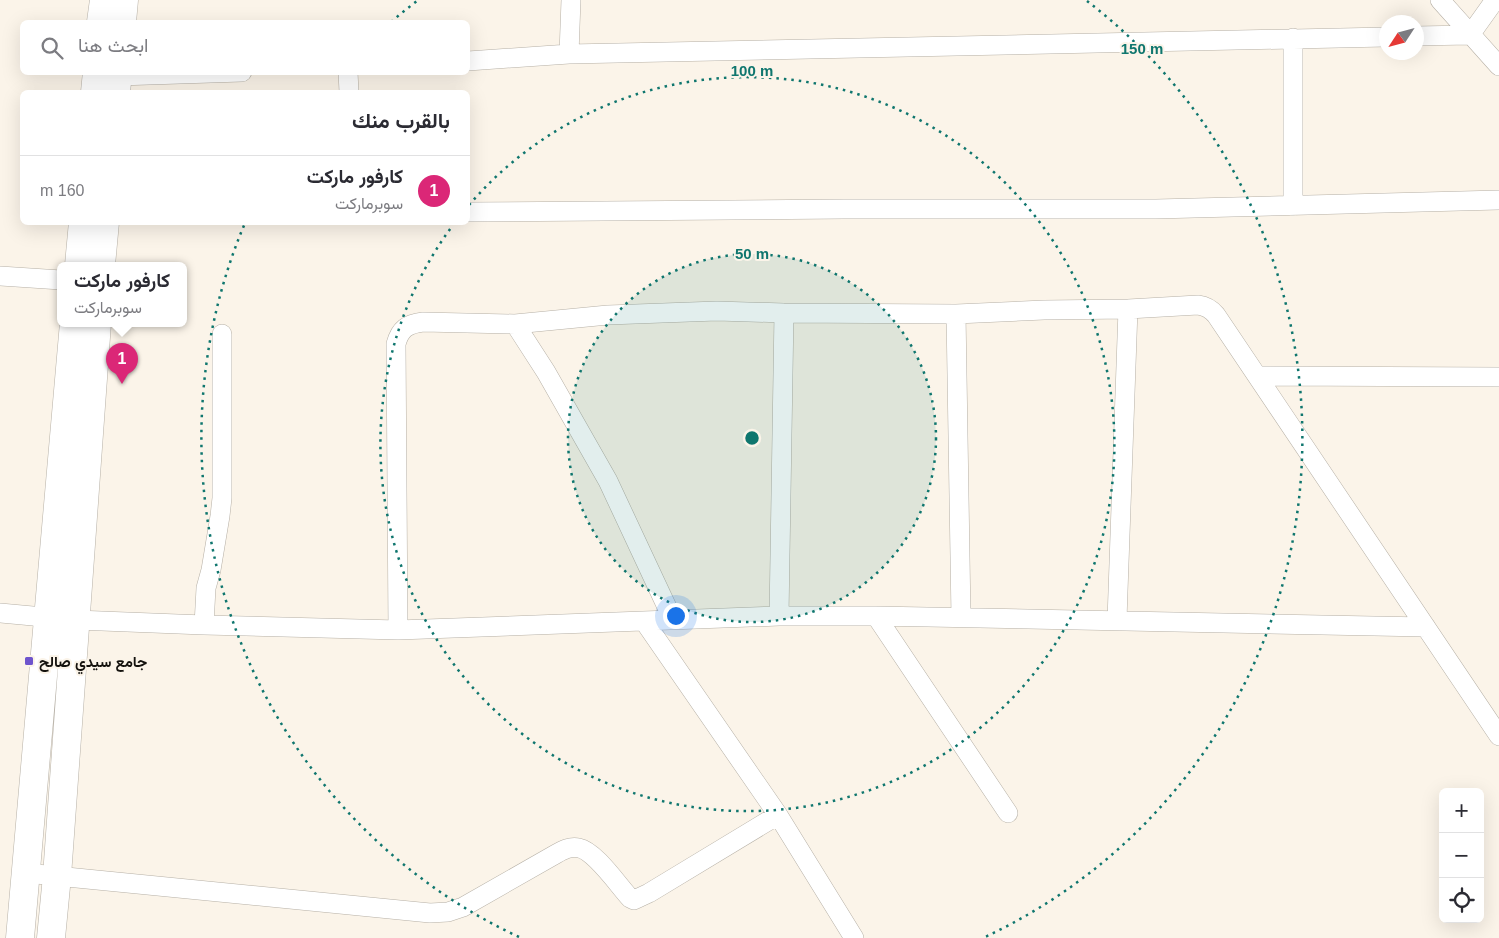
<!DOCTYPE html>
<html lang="ar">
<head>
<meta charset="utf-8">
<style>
	body { margin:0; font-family:Helvetica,Vazirmatn,sans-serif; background:#f2f2f3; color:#2b2b33; direction:rtl }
	.controls { position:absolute; right:15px; bottom:15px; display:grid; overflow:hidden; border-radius:8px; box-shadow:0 5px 20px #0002 }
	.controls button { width:45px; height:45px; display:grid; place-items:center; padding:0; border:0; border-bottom:1px solid #e1e1e2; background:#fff; color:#2b2b33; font:25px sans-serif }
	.compass { position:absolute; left:1379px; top:15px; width:45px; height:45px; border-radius:50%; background:#fff; box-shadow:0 5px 20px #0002; rotate:234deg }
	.you { position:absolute; left:675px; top:615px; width:18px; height:18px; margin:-12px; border:4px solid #fff; border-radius:50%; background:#1a73e8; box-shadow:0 0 0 8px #1a73e833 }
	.badge { display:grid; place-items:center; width:32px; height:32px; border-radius:50%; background:#db2777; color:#fff; font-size:16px; font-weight:700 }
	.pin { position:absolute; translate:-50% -41px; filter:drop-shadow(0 1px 2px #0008) }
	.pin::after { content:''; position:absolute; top:26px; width:18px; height:15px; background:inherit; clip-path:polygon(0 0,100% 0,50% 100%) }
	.popup { position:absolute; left:57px; top:262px; width:130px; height:65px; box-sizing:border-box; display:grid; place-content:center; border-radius:8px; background:#fff; filter:drop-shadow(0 1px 4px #0005); font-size:16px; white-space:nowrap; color:#7c7c81 }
	.popup b { font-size:19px; color:#2b2b33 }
	.popup::after { content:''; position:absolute; left:50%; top:100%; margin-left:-10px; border:10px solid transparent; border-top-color:#fff }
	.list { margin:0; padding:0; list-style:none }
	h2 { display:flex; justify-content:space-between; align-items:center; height:65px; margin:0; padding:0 20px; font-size:21px }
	h2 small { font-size:16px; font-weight:400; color:#7c7c81 }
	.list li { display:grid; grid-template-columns:32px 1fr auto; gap:15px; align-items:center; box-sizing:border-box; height:70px; padding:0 20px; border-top:1px solid #e1e1e2 }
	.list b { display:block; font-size:19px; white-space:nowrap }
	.list p { margin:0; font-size:16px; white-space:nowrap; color:#7c7c81 }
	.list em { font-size:16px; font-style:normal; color:#7c7c81 }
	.icon { flex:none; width:28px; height:28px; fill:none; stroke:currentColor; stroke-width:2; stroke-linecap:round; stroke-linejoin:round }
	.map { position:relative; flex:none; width:1499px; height:938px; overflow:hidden; direction:ltr }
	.search { position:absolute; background:#fff; box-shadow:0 5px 20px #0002; left:20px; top:20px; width:450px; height:55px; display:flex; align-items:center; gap:12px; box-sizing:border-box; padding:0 18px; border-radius:8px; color:#7c7c81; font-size:19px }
	.panel { position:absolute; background:#fff; box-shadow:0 5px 20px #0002; left:20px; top:90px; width:450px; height:135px; border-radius:8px; direction:rtl }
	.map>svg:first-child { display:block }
</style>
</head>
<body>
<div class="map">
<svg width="1499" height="938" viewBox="0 0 1499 938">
	<rect width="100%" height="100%" fill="#fbf4e9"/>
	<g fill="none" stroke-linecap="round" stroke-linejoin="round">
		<g stroke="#b6b0a6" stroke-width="20">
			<path id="street" d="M1440 0 1499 66
				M1416 36 1470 35 1495 0
				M1293 38V206
				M569 54 571 0
				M468 61 569 54 1386 37
				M348 72 349 92
				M118 76 242 72
				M468 212 844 209H1156L1499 200
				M0 276 61 280
				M956 314 961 617
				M515 324 546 372 608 481 673 620
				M1258 376 1499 377
				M0 613 76 620 204 625 398 630 779 616H876L1426 627
				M779 616 784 313
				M876 616 1008 813
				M1117 620 1128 309
				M644 621 778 815 854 938
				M204 625 206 588 211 570 220 516 222 498V334
				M398 630 396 344C400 329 407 324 423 322L515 324 608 315 717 311 784 313 956 314 1044 310 1128 309 1198 305C1206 306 1211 309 1216 315L1499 736
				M26 873 430 913 448 912 463 907 556 854C563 850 570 846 579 848 595 851 618 885 630 898L634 900 649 893 778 815"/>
		</g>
		<g stroke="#b6b0a6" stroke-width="29">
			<path id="secondary" d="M101 22 104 0
				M122 22 124 0
				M95 92 97 72
				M116 92 118 72
				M79 265 83 222
				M101 265 105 222
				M20 938 74 323
				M51 938 57 876 97 323"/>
		</g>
		<use href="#street" stroke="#fff" stroke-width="19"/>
		<use href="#secondary" stroke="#fff" stroke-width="28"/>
	</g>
	<circle cx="752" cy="438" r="184" fill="#0f766e" fill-opacity=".12"/>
	<g fill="none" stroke="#0f766e" stroke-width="2.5" stroke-dasharray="2.5 5">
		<circle cx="752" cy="438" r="184"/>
		<path d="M469 205A367 367 0 1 1 453 225"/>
		<path d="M519 937A551 551 0 0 1 245 223M391 22A551 551 0 0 1 417 1M1087 1A551 551 0 0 1 985 937"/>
	</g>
	<rect fill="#6e54cd" stroke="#fbf4e9" stroke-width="2" x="24" y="656" width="10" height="10" rx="2.5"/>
	<g text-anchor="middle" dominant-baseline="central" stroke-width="4" stroke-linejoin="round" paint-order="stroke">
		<g font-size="15" font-weight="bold" fill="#14120e" stroke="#fbf4e9" text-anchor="start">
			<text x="39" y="661">جامع سيدي صالح</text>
		</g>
	</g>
	<circle cx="752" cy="438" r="8" fill="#0f766e" stroke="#fbf4e9" stroke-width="2.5"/>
	<g font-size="15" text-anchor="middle" font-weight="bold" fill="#0f766e" stroke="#fbf4e9" stroke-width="4" stroke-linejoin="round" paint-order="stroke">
		<text x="1142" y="54">150 m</text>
		<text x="752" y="76">100 m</text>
		<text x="752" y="259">50 m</text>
	</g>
</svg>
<div class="controls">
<button>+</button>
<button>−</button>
<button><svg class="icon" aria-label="locate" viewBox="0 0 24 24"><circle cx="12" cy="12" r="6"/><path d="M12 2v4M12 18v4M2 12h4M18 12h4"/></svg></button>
</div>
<svg class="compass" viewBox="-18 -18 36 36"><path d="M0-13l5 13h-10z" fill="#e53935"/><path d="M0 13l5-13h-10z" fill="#7c7c81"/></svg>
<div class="you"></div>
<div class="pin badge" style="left:122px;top:384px">1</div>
<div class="popup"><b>كارفور ماركت</b>سوبرماركت</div>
<div class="search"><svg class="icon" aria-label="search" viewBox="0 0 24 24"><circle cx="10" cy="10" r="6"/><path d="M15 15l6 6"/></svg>ابحث هنا</div>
<section class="panel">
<h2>بالقرب منك<small></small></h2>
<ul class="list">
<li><span class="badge">1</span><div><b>كارفور ماركت</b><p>سوبرماركت</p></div><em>160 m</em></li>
</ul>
</section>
</div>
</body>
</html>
